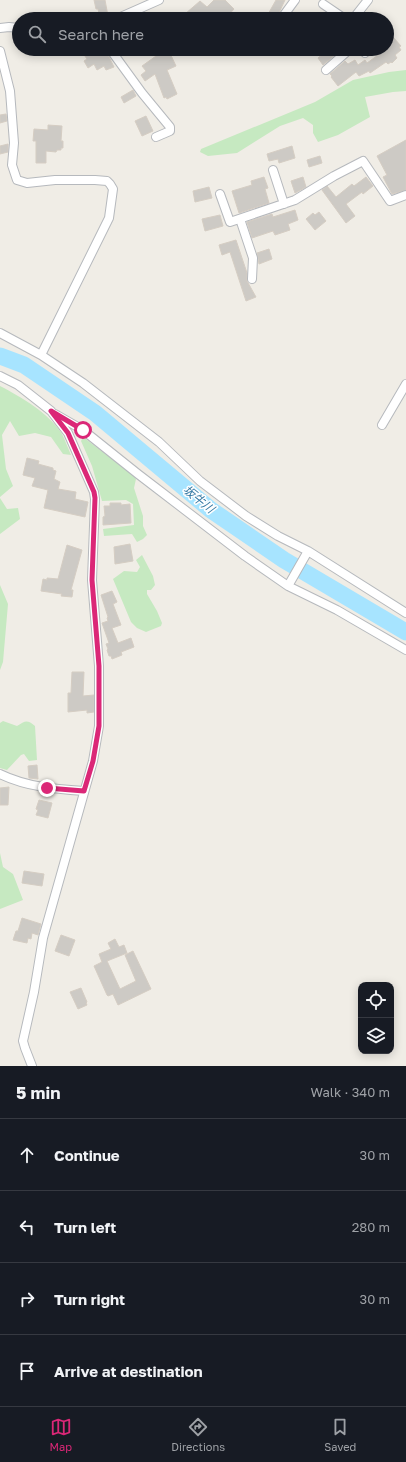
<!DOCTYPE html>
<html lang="en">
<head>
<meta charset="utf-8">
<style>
	body { margin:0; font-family:"Golos Text","Noto Sans JP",sans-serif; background:#20242c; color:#f1f3f6 }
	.controls { position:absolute; right:12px; bottom:12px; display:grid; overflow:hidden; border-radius:8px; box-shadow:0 2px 10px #0003 }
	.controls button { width:36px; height:36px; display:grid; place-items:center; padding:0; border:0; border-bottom:1px solid #363941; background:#171b24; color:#f1f3f6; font:20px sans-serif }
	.stop { position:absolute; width:12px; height:12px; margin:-9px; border:3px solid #db2777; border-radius:50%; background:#fff }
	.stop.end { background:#db2777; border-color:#fff; box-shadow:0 1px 4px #0008 }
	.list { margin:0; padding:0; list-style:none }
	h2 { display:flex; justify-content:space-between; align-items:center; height:52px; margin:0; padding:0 16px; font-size:17px }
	h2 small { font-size:13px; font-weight:400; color:#9ea1a6 }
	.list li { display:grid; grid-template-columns:26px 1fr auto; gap:12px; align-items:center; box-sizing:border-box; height:72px; padding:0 16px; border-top:1px solid #363941 }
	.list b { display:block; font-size:15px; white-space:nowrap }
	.list em { font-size:13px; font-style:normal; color:#9ea1a6 }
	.icon { flex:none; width:22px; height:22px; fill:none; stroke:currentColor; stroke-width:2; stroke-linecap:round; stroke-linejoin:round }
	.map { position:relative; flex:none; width:406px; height:1066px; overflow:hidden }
	.search { position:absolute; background:#171b24; box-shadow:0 2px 10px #0003; left:12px; right:12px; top:12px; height:44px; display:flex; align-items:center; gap:10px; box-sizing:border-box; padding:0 14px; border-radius:22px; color:#9ea1a6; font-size:15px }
	.sheet { height:340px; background:#171b24 }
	nav { display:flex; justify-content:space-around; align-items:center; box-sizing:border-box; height:56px; border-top:1px solid #363941; background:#171b24; font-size:11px; color:#9ea1a6 }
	nav a { display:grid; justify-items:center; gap:2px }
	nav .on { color:#db2777 }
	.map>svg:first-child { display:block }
</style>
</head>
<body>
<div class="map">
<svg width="406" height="1066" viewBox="0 0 406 1066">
	<rect width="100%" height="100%" fill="#f0ede6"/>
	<path fill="#c6e9c1" d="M406 70V91L393 92 365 97 370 117 338 135 318 142 313 133V125L303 118 280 126 237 153 208 156 200 152 201 149 315 102 353 80 389 72Z
		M0 386C21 397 49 413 62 434 65 440 68 448 71 455L63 454 51 437 35 433 19 436 10 421 2 435 6 469 13 486 0 497Z
		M83 437 133 475 136 479 134 488 143 516V526L147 535 143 539 137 542 132 534 104 536 103 529 134 525 133 504 126 500 102 501 92 466 81 441Z
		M0 498 7 509 18 508 20 519 0 534Z
		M142 555 153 576 155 585 151 590H147V594L157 611 162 623 161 626 146 632 137 628 131 622 113 579 124 571 137 572 140 567 136 560Z
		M0 585 8 604 3 662 0 670Z
		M3 721 17 726C25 721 27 719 35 726L37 760 29 761 24 754 21 755 7 770 0 768V723Z
		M0 853 3 867 13 874 23 900 0 909Z"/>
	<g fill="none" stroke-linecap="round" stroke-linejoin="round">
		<path stroke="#a7e4ff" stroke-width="17" d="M0 356 24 365 95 413 211 510 284 560 406 632"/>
	</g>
	<path fill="#cdcac5" stroke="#d5cdc3" d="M94 0H105L108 16 100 18 98 9H96Z
		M214 0H225L234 9 225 19H189L185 14 200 1 207 7Z
		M276 0H285L276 19H274L267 16Z
		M393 37 401 46 399 47 401 50 395 55 397 58 392 63 391 62 388 64 386 62 370 73 369 71 359 76 356 72 338 86 331 77 332 76 330 74 345 61 348 64 355 60 358 65 365 60 367 63 381 53 378 49H387V41Z
		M80 49H105L114 67 106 70 104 66 97 70 94 64 88 68 84 61 87 59Z
		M162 49H168L176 66 167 70 177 94 167 99 166 97 164 98 155 74 145 81 141 75 146 71 142 66 156 56 154 53Z
		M329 49H342L323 65 318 58Z
		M133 90 136 96 124 103 121 97Z
		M6 114 7 121 0 123V115Z
		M146 116 153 131 142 136 135 121Z
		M48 125 62 126 61 141H63V148H61V150H57L56 152 46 151V163H36V141H33L34 129 48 130Z
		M406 140V190L392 194 383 177 387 175 377 156Z
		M8 144V152L0 154V146Z
		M292 146 295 158 279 163 278 159 269 161 267 154Z
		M320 156 322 163 309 167 307 160Z
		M264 177 268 188 265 189 269 203 239 213 232 191 252 185 251 181Z
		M303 177 306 187 295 193 291 181Z
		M366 177 373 186 363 194 362 192 346 204 355 216 346 223 322 190 327 186 336 197 352 184 354 186Z
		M209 187 212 198 195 202 193 191Z
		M295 210 298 220 288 224 290 230 275 235 273 231 252 238 247 222 272 214 273 217Z
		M319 212 326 221 315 230 306 219 313 213 315 215Z
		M220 215 223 226 205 231 202 219Z
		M236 240 247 273V281L256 297 246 301 230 252 222 255 219 245Z
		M269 249 272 259 259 264 257 253Z
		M27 458 39 461 38 464 53 468V470L56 471 54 479 60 482 58 489 76 492 75 499 88 502 85 517 44 508 48 490 32 486 35 478 23 475Z
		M110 503H121V505L130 504 131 523 103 525V517L105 516 104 506H110Z
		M130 544 133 561 115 564 114 547Z
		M67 545 82 550 71 590H73L72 597 61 596 62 594 41 591 43 579 47 580V578L58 579Z
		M112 591 117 602 113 604 121 625 112 628 118 643 131 638 134 647 121 652 122 655 112 659 111 656H109L107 650 108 649 106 644 109 643 102 623 108 621 107 618 108 617 101 595Z
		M72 672H84L83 696 94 695V712L87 713V710L68 712V693H71Z
		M37 765 38 779 29 778 28 766Z
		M9 787 8 805H0V788Z
		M39 800 52 803 48 818 36 815 38 810 36 809Z
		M24 871 44 874 42 886 22 883Z
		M22 918 41 924 38 935 32 933 31 939 28 938 27 943 13 940 16 931H18Z
		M61 935 75 940 69 956 55 951Z
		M115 939 119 947 124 945 127 953 107 961 120 989 136 981 125 955 133 951 151 989 118 1005 113 994 108 996 107 995 94 966 102 962 99 954 111 949 108 943Z
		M81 988 87 1002 86 1003 87 1005 78 1009 70 992Z"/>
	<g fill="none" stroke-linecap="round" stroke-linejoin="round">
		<g stroke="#b6b9bd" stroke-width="10">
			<path id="minor" d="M323 4 345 19
				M116 19 159 0
				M281 19 295 0
				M353 19 368 0
				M0 28 9 27 19 28
				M110 49 142 93 170 127V131L156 137
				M362 49 365 53
				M0 51 10 91 14 143 12 165 17 180 27 183 55 180H95L107 181 110 184 113 189 109 218 41 355
				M326 70 350 49
				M273 170 284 204
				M220 194 230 222 295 200 334 176 363 161 390 201 406 195
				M240 219 253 258 252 279
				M0 333 41 355 83 383 159 442 200 481 246 516 278 536 308 551 406 613
				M0 376 18 385 51 411 68 433 94 492 95 499 92 580 99 666V726L93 761 43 938 34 992 23 1041 25 1048 32 1066
				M55 414 83 430 138 474 245 556 288 586 337 610 406 650
				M382 425 406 384
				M288 586 308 551
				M0 774C27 787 55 789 84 791"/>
		</g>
		<use href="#minor" stroke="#fff" stroke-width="8"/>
	</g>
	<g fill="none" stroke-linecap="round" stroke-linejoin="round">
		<path stroke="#db2777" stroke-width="5" d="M47 788 84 791 93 761 99 726V666L92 580 95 498 94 492 68 433 51 411 83 430"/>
	</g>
	<g text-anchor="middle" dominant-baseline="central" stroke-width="3" stroke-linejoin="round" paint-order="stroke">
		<g font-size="12" font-style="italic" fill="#387ba5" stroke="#fff">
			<text transform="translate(199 499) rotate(39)">坂牛川</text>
		</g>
	</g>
</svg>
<div class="controls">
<button><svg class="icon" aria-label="locate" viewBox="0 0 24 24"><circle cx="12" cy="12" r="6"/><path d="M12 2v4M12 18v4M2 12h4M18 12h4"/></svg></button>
<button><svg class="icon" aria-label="layers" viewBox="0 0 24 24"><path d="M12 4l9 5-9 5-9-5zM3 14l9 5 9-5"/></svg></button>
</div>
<div class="stop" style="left:83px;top:430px"></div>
<div class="stop end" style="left:47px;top:788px"></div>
<div class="search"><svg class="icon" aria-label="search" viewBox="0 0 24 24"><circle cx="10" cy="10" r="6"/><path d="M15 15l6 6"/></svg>Search here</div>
</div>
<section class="sheet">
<h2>5 min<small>Walk · 340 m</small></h2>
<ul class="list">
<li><svg class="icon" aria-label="ahead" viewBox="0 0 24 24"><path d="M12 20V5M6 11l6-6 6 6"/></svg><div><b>Continue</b></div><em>30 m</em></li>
<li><svg class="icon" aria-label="left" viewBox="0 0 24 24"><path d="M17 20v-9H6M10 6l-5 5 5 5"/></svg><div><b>Turn left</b></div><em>280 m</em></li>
<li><svg class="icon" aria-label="right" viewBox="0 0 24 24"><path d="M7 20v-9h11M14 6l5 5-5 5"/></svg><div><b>Turn right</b></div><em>30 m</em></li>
<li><svg class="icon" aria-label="arrive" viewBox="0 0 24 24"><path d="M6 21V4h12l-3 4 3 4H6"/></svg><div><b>Arrive at destination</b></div></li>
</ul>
</section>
<nav>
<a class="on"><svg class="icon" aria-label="map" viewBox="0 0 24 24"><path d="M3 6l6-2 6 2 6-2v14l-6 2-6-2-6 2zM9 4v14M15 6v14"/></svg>Map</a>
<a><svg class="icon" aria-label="directions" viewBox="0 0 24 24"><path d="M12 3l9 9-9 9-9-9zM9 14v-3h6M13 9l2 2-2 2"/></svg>Directions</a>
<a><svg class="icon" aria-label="saved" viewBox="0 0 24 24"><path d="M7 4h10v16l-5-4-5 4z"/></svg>Saved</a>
</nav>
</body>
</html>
